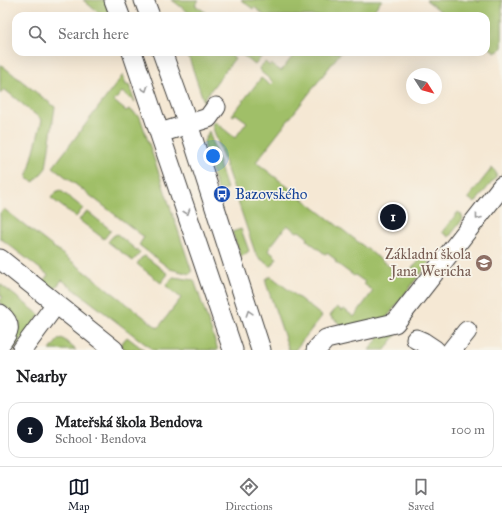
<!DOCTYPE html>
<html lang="en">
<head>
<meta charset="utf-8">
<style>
	body { margin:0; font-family:"IM FELL Great Primer",serif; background:#f6f6f6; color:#202124 }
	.compass { position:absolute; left:406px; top:68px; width:36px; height:36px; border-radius:50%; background:#fff; box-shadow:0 4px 16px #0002; rotate:126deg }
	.you { position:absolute; left:213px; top:156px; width:14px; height:14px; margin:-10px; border:3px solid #fff; border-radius:50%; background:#1a73e8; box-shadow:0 0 0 6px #1a73e833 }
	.badge { display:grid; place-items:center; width:26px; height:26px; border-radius:50%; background:#111827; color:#fff; font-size:13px; font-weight:700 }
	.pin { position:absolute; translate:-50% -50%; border:2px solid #fff; box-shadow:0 1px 4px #0006 }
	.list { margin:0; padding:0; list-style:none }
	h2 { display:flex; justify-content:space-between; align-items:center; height:52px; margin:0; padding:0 16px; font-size:17px }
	h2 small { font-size:13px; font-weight:400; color:#757577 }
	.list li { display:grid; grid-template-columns:26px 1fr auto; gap:12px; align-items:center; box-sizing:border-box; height:56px; margin:0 8px 8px; padding:0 8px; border:1px solid #e0e0e0; border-radius:12px }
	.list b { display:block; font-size:15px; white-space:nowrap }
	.list p { margin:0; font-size:13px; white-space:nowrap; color:#757577 }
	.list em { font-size:13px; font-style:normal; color:#757577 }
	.icon { flex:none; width:22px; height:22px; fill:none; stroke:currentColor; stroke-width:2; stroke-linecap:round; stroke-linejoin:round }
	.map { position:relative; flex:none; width:502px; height:350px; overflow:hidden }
	.search { position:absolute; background:#fff; box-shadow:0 4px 16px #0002; left:12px; right:12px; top:12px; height:44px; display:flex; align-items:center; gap:10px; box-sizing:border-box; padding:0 14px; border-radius:12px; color:#757577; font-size:15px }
	.sheet { height:116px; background:#fff }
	nav { display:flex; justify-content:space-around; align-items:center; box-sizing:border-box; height:56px; border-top:1px solid #e0e0e0; background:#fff; font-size:11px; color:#757577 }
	nav a { display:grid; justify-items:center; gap:2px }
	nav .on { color:#111827 }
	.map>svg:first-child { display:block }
</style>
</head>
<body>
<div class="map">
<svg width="502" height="350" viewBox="0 0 502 350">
	<rect width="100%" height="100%" fill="#f7f3e8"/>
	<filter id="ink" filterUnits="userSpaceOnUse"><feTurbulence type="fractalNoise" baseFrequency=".025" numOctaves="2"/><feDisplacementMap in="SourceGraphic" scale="8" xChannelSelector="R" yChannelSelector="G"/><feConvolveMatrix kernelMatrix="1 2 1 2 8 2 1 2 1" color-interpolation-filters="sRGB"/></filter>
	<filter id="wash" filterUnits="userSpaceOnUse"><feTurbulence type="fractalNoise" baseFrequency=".012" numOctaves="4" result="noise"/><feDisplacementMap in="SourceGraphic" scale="16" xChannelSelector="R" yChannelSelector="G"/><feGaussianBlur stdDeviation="0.9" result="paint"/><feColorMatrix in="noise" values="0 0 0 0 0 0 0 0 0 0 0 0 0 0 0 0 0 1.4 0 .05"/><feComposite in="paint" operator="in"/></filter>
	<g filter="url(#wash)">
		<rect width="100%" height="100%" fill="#f5e8d4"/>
		<path fill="#a0bf67" stroke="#5e6e42" d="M83 0H106L111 16H102Z
			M172 0H199L195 5 205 12 202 16H193Z
			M241 0H382L369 16H263L264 15 254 7 253 9Z
			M426 0H476L479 2 480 0H502V47L499 51 496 52 486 46V16H447Z
			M187 52H227L235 58 204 99 212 105 207 111Z
			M239 52H256L262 56 255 65Z
			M296 52H341L256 162 403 277 424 256 429 262 428 264 384 321 345 328 330 316 337 307 342 311 344 309 354 317 373 291 364 284 365 282 355 275 354 276 335 262 336 260 327 253 325 254 307 240 308 238 299 231 297 232 287 225 268 250 277 258 272 266H270L258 257 255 252 212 125 214 121 235 138 247 122 236 114 233 116 232 115 261 78 270 85 273 82 260 71 259 68 265 62 270 66 271 64 281 71Z
			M0 64 55 107 46 168 34 182 27 178 42 120 4 89 0 94Z
			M123 75 126 85H129L135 102 122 92 114 101 126 111 129 109 140 117 192 272 190 274 170 269 139 245 144 237 53 167Z
			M209 131 227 189 218 192 205 150 204 141Z
			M492 168C495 171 497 172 496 177L475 203 468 198Z
			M60 190 83 208 76 217 51 198 56 192Z
			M4 209 158 328 181 298 166 286 173 277 194 280 218 350H153L62 280 52 292 41 284 48 275 0 238V213Z
			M88 212 111 230 104 239 79 220 84 214Z
			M458 212 461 214 463 219 449 237 442 232Z
			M241 229 249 251 241 257 232 232Z
			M117 234 140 253 133 261 108 242 113 236Z
			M145 256 168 274 161 283 137 264 141 258Z
			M269 277H272L322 316 295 350H289L266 283V279Z
			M0 284 40 315 13 350H2C23 324 29 325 0 303V300L3 297 0 295Z
			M395 331 398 332 385 350H369L381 335Z
			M127 337 144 350H127L120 345Z
			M62 338 76 350H50L58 340Z"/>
	</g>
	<g filter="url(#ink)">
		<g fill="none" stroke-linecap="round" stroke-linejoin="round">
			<g stroke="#3d3b38" stroke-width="21">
				<path id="minor" d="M114 0 120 16
					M144 0 150 16
					M132 52 233 350
					M162 52 188 124 261 350
					M160 133 208 118 216 107
					M0 259 114 350
					M0 314C13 325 9 332 0 344
					M416 339 423 342 435 350
					M22 350 56 304
					M316 350 326 339 395 323 502 186
					M452 350 467 331"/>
			</g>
			<use href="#minor" stroke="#fff" stroke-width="19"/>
		</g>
		<defs><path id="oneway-chevron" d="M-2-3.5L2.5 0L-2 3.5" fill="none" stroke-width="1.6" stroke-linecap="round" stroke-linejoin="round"/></defs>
		<g stroke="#999">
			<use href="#oneway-chevron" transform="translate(145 89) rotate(71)"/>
			<use href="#oneway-chevron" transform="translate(187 212) rotate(71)"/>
			<use href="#oneway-chevron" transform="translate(478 217) rotate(128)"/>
			<use href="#oneway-chevron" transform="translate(249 313) rotate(-108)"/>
		</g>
	</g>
	<defs>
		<g id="bus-disc" transform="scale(0.9)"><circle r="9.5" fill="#1a4fb4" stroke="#f7f3e8"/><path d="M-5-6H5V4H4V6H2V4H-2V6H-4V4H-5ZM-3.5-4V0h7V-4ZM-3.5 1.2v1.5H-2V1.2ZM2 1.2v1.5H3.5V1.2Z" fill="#fff"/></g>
		<g id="school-disc" transform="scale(0.9)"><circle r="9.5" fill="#8d6e63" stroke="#f7f3e8"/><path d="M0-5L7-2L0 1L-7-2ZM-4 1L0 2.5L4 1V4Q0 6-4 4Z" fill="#fff"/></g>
	</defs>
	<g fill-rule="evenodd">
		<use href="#bus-disc" x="222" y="194"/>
		<use href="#school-disc" x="484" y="263"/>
	</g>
	<g text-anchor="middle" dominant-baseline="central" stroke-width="3.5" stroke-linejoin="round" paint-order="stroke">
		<g font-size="15" fill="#164399" stroke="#f7f3e8" text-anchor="start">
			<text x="235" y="194">Bazovského</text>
		</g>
		<g font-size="15" fill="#785e54" stroke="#f7f3e8" text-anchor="end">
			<text x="471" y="254">Základní škola<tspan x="471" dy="17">Jana Wericha</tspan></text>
		</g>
	</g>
</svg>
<svg class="compass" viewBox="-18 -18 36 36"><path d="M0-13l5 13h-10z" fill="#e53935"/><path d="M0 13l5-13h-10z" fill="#757577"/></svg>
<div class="you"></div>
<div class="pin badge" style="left:393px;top:217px">1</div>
<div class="search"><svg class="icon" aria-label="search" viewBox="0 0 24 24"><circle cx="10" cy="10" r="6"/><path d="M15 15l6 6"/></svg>Search here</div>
</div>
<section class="sheet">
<h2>Nearby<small></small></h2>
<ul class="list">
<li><span class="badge">1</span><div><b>Mateřská škola Bendova</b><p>School · Bendova</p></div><em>100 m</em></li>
</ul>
</section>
<nav>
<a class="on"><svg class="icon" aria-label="map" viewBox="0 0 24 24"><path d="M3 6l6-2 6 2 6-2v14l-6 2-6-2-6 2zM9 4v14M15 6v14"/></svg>Map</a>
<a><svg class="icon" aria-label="directions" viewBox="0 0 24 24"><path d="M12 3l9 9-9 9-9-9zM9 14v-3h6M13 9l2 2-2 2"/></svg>Directions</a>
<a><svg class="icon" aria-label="saved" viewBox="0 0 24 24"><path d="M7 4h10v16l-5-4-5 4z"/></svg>Saved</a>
</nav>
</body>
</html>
